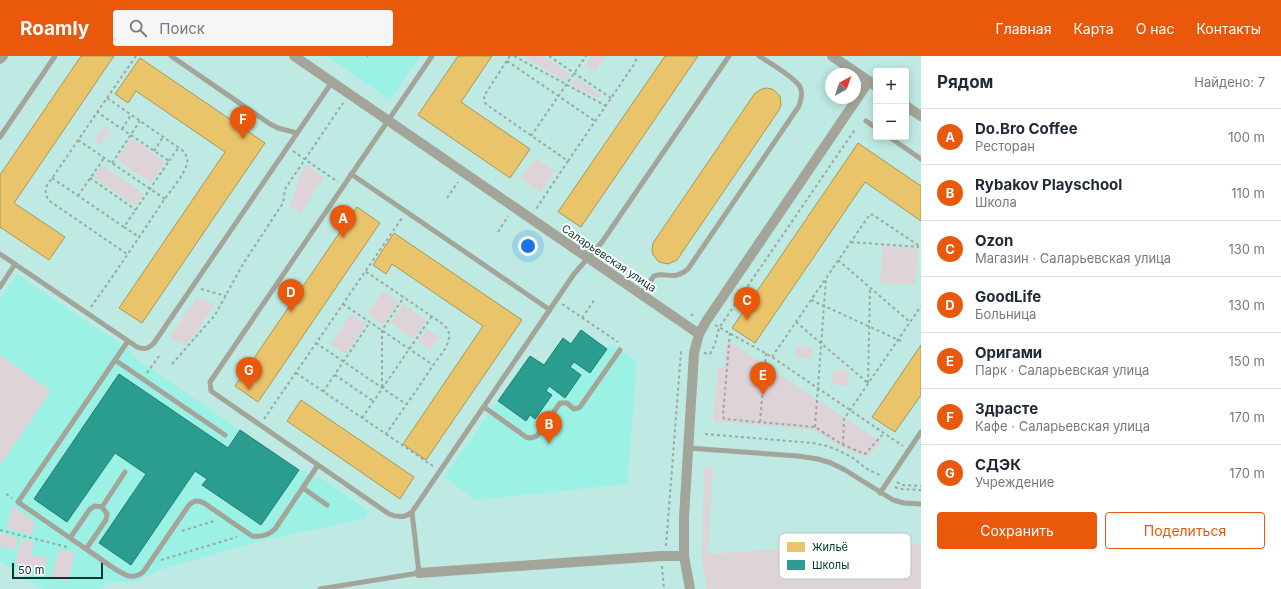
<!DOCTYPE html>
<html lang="ru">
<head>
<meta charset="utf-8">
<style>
	body { margin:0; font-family:Inter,sans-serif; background:#f6f6f7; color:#1f2937 }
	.controls { position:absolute; right:12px; top:12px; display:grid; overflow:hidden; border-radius:4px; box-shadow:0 2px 10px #0003 }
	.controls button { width:36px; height:36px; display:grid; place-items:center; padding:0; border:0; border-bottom:1px solid #e0e1e3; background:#fff; color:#1f2937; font:20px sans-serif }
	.compass { position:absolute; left:825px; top:12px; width:36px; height:36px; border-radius:50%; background:#fff; box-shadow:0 2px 10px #0003; rotate:40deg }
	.scale { position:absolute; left:12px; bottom:10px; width:91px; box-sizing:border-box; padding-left:4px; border:2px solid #053630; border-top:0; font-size:11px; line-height:14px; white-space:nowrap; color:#053630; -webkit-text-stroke:3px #fff; paint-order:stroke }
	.you { position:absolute; left:528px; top:190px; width:14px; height:14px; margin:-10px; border:3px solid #fff; border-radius:50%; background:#1a73e8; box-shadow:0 0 0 6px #1a73e833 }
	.badge { display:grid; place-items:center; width:26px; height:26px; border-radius:50%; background:#ea580c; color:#fff; font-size:13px; font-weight:700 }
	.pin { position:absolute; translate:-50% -33px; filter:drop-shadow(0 1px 2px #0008) }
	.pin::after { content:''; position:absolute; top:21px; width:14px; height:12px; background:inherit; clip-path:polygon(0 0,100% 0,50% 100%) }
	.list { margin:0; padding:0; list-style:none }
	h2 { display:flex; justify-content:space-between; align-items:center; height:52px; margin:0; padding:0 16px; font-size:17px }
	h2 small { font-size:13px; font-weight:400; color:#747a83 }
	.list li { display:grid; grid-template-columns:26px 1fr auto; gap:12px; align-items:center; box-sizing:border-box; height:56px; padding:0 16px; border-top:1px solid #e0e1e3 }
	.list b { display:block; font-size:15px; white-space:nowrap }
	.list p { margin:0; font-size:13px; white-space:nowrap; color:#747a83 }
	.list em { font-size:13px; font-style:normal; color:#747a83 }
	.actions { display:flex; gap:8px; padding:12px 16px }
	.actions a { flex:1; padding:9px 0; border:1px solid #ea580c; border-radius:4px; text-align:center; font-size:14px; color:#ea580c }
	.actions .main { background:#ea580c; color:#fff }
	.icon { flex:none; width:22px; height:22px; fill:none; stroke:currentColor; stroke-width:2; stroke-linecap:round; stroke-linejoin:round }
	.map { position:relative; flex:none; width:921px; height:533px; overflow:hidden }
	header { display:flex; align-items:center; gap:24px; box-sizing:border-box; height:56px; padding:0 20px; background:#ea580c; color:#fff }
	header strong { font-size:19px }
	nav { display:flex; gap:22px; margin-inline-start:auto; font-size:14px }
	.search { width:280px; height:36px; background:#f6f6f7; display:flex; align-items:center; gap:10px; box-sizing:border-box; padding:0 14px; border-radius:4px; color:#747a83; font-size:15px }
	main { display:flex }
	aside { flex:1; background:#fff }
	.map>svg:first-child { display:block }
</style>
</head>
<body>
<header>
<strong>Roamly</strong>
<div class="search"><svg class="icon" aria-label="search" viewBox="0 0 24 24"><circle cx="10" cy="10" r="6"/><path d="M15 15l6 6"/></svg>Поиск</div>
<nav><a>Главная</a><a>Карта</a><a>О нас</a><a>Контакты</a></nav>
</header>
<main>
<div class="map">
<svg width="921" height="533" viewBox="0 0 921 533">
	<rect width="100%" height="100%" fill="#beeae3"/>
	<path fill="#9cf1e5" d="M327 0H420L390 44Z
		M17 218 133 297 132 300 299 414 300 412 316 423 318 420 369 455 364 463 256 486 160 514 139 525 106 527 101 533H43L0 505V243Z
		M581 274 607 292 611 288 637 306 627 428 476 444 444 421 530 300 544 309 563 282 571 288Z"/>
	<path fill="#ded4d7" d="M522 0H544L570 18 566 25Z
		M592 0H606L595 16 585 9Z
		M575 22 601 39 598 43 571 28Z
		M105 69 111 74 100 89 94 85Z
		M131 82 165 106 151 127 117 103Z
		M535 102 555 115 541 136 520 122Z
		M102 109 144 138 135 150 93 121Z
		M307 109 324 121 300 158 290 151 300 120Z
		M883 190 918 193 915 229 880 227Z
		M383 235 399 245 383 269 367 258Z
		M197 241 215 248 187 289 170 281Z
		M403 248 426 264 413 283 390 267Z
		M351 258 366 268 346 298 331 288Z
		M427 273 439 281 430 294 418 286Z
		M727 284 881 386 867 402 839 390 814 374 713 365 718 312H724Z
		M796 290 812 292 811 303 796 302Z
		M0 299 51 335 0 409Z
		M833 314 849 315 848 330 832 328Z
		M704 411H713L708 498 892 485 921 488V533H707L702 501Z
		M13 449 35 466 32 479 7 472Z
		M0 477 18 482 14 494 0 490Z
		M21 483 34 486 31 499 47 502 44 514 15 507Z
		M59 493 75 497 68 526 51 522Z"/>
	<path fill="#e9c46a" stroke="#a59959" d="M81 0H114L14 147 65 181 49 204 0 171V119Z
		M458 0H492L461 46 530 93 510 122 418 59Z
		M665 0H698L581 171 558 156Z
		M140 2 265 87 142 267 119 252 225 96 136 35 128 47 115 38Z
		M766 32 772 33 776 36 780 40 781 49 779 54 677 204 668 208 659 206 653 199 652 194 653 187 755 37 762 33Z
		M858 87 921 130V165L865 126 755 287 732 272Z
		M357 151 380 167 258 346 235 330Z
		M394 177 522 264 426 404 403 388 483 270 392 208 386 218 373 209Z
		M921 289V339L895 376 872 361Z
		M301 344 414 421 400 443 287 365Z"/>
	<path fill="#2a9d8f" stroke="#1f7e72" d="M581 274 607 293 590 317 574 306 570 311 581 319 565 342 549 330 546 335 552 339 535 363 530 359 526 365 498 345 530 300 544 309 563 282 571 288Z
		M119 318 228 392 240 374 299 414 261 469 202 429 207 423 195 415 131 509 99 487 146 418 115 397 67 466 34 443Z"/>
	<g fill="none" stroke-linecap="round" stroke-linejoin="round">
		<path stroke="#9ba9a0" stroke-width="2" stroke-dasharray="3 3" stroke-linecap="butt" d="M367 0H368
			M510 0 484 40 485 47 490 51 568 105 536 153
			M514 0 606 50
			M549 0 611 42
			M507 5 595 65
			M107 42 136 0
			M122 73 131 59
			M531 80 586 0
			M78 84 165 143
			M154 95 163 81
			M293 95 338 126
			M169 105 179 91
			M568 105 633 10 636 4 635 0
			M112 107 140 65
			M52 122 124 171 169 105 97 56
			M90 122 136 154
			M78 140 104 102
			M447 142 458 126
			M124 171 139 181
			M498 176 508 160
			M851 186 919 191
			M838 204 910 266
			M201 233 226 240
			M811 244 901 285
			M343 248 433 309
			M562 248 618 286
			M91 251C116 216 140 180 164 144 170 136 185 117 187 108 188 102 186 98 182 94L107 42 46 131C45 138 46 141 51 146L127 198
			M691 260 695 256
			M582 262 595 243
			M796 266 868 327
			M715 269 772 301 903 390
			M730 277 723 358 724 363 815 371 843 389 865 398 884 377
			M316 287 406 348
			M704 297 710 298 715 288 719 272 856 72
			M772 301 870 158 873 159 921 191
			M172 308 215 259 243 208 281 150 283 147 285 133 343 47
			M147 317 159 300
			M296 317 386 378C401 356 417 334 432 311 437 303 448 292 449 282 450 276 447 272 443 268L365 215
			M335 319 373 345
			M868 327 870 232
			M382 331V274L404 241
			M323 336 370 266
			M362 362 432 260
			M264 363 402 162
			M760 366 766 297
			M815 371 826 223
			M386 378 433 410
			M705 378 813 387 827 390 840 395 853 402 867 413 882 420
			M843 389 844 363 921 250
			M897 426 902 429 921 430
			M895 431 899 433 921 434
			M6 438 12 442
			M0 474 67 491
			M182 475 214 465
			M666 490 681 296H684
			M161 504 237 481
			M662 510 664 533"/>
		<path stroke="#a3a59a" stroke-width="5" d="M171 0 270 68 278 72 297 77
			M432 0 210 326 211 335 389 458C398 462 405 462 412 456L574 218 602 186 729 0
			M866 65 876 72
			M0 81 55 0
			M889 81 921 103
			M351 118 550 254
			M0 198 137 291C144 294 148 293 154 287L332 26
			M0 231 15 208
			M641 238 654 220C667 215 672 226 688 213L799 50C801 43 803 37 800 31 796 22 768 6 759 0
			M128 285 18 446 70 482 90 453 95 450 102 451 107 458 106 464 86 493C96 499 119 518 129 520 135 521 140 519 144 515L189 449C194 444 198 444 204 447L252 480C260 481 269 479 275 473L318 409
			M115 304 225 379
			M484 351 526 381 530 382 537 380 560 347H567L574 353 578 352 580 351 620 294
			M688 392 798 400 818 403 831 407 845 414 893 444 904 447 921 448
			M303 432 327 449
			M880 437 921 376
			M102 451 125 416
			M70 482 86 493
			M320 533 419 517 412 456"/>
		<path stroke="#a3a59a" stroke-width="10" d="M294 0 699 278
			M832 0 876 30
			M0 3 3 0
			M906 50 921 60
			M419 517 661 500H684
			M690 533 684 500V461L694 297 699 278 707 264 869 25"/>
	</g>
	<g text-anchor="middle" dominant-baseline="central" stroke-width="4" stroke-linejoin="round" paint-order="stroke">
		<g font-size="11" fill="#053630" stroke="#fff">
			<text transform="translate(609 202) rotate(34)">Саларьевская улица</text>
		</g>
	</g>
	<rect x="779" y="477" width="132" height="46" rx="6" fill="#fff" stroke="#b4c3c1" stroke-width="1"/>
	<rect x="787" y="486" width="18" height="10" fill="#e9c46a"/>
	<rect x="787" y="504" width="18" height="10" fill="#2a9d8f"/>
	<g font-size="11" fill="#053630">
		<text x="812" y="495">Жильё</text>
		<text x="812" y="513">Школы</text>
	</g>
</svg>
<div class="controls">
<button>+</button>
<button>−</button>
</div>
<svg class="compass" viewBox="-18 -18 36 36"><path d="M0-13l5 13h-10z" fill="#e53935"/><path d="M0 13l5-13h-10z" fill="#747a83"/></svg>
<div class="scale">50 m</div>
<div class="you"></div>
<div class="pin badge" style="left:343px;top:182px">A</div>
<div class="pin badge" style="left:549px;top:388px">B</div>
<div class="pin badge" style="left:747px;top:264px">C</div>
<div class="pin badge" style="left:291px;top:256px">D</div>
<div class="pin badge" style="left:763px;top:339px">E</div>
<div class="pin badge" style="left:243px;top:83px">F</div>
<div class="pin badge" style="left:249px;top:334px">G</div>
</div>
<aside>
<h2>Рядом<small>Найдено: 7</small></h2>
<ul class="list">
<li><span class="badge">A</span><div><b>Do.Bro Coffee</b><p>Ресторан</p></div><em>100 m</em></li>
<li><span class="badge">B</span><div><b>Rybakov Playschool</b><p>Школа</p></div><em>110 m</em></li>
<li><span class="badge">C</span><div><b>Ozon</b><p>Магазин · Саларьевская улица</p></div><em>130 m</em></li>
<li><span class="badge">D</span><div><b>GoodLife</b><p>Больница</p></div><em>130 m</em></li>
<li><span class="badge">E</span><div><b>Оригами</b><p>Парк · Саларьевская улица</p></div><em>150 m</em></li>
<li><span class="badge">F</span><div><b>Здрасте</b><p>Кафе · Саларьевская улица</p></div><em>170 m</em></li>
<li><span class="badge">G</span><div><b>СДЭК</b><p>Учреждение</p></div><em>170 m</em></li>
</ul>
<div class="actions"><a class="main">Сохранить</a><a>Поделиться</a></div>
</aside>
</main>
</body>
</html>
